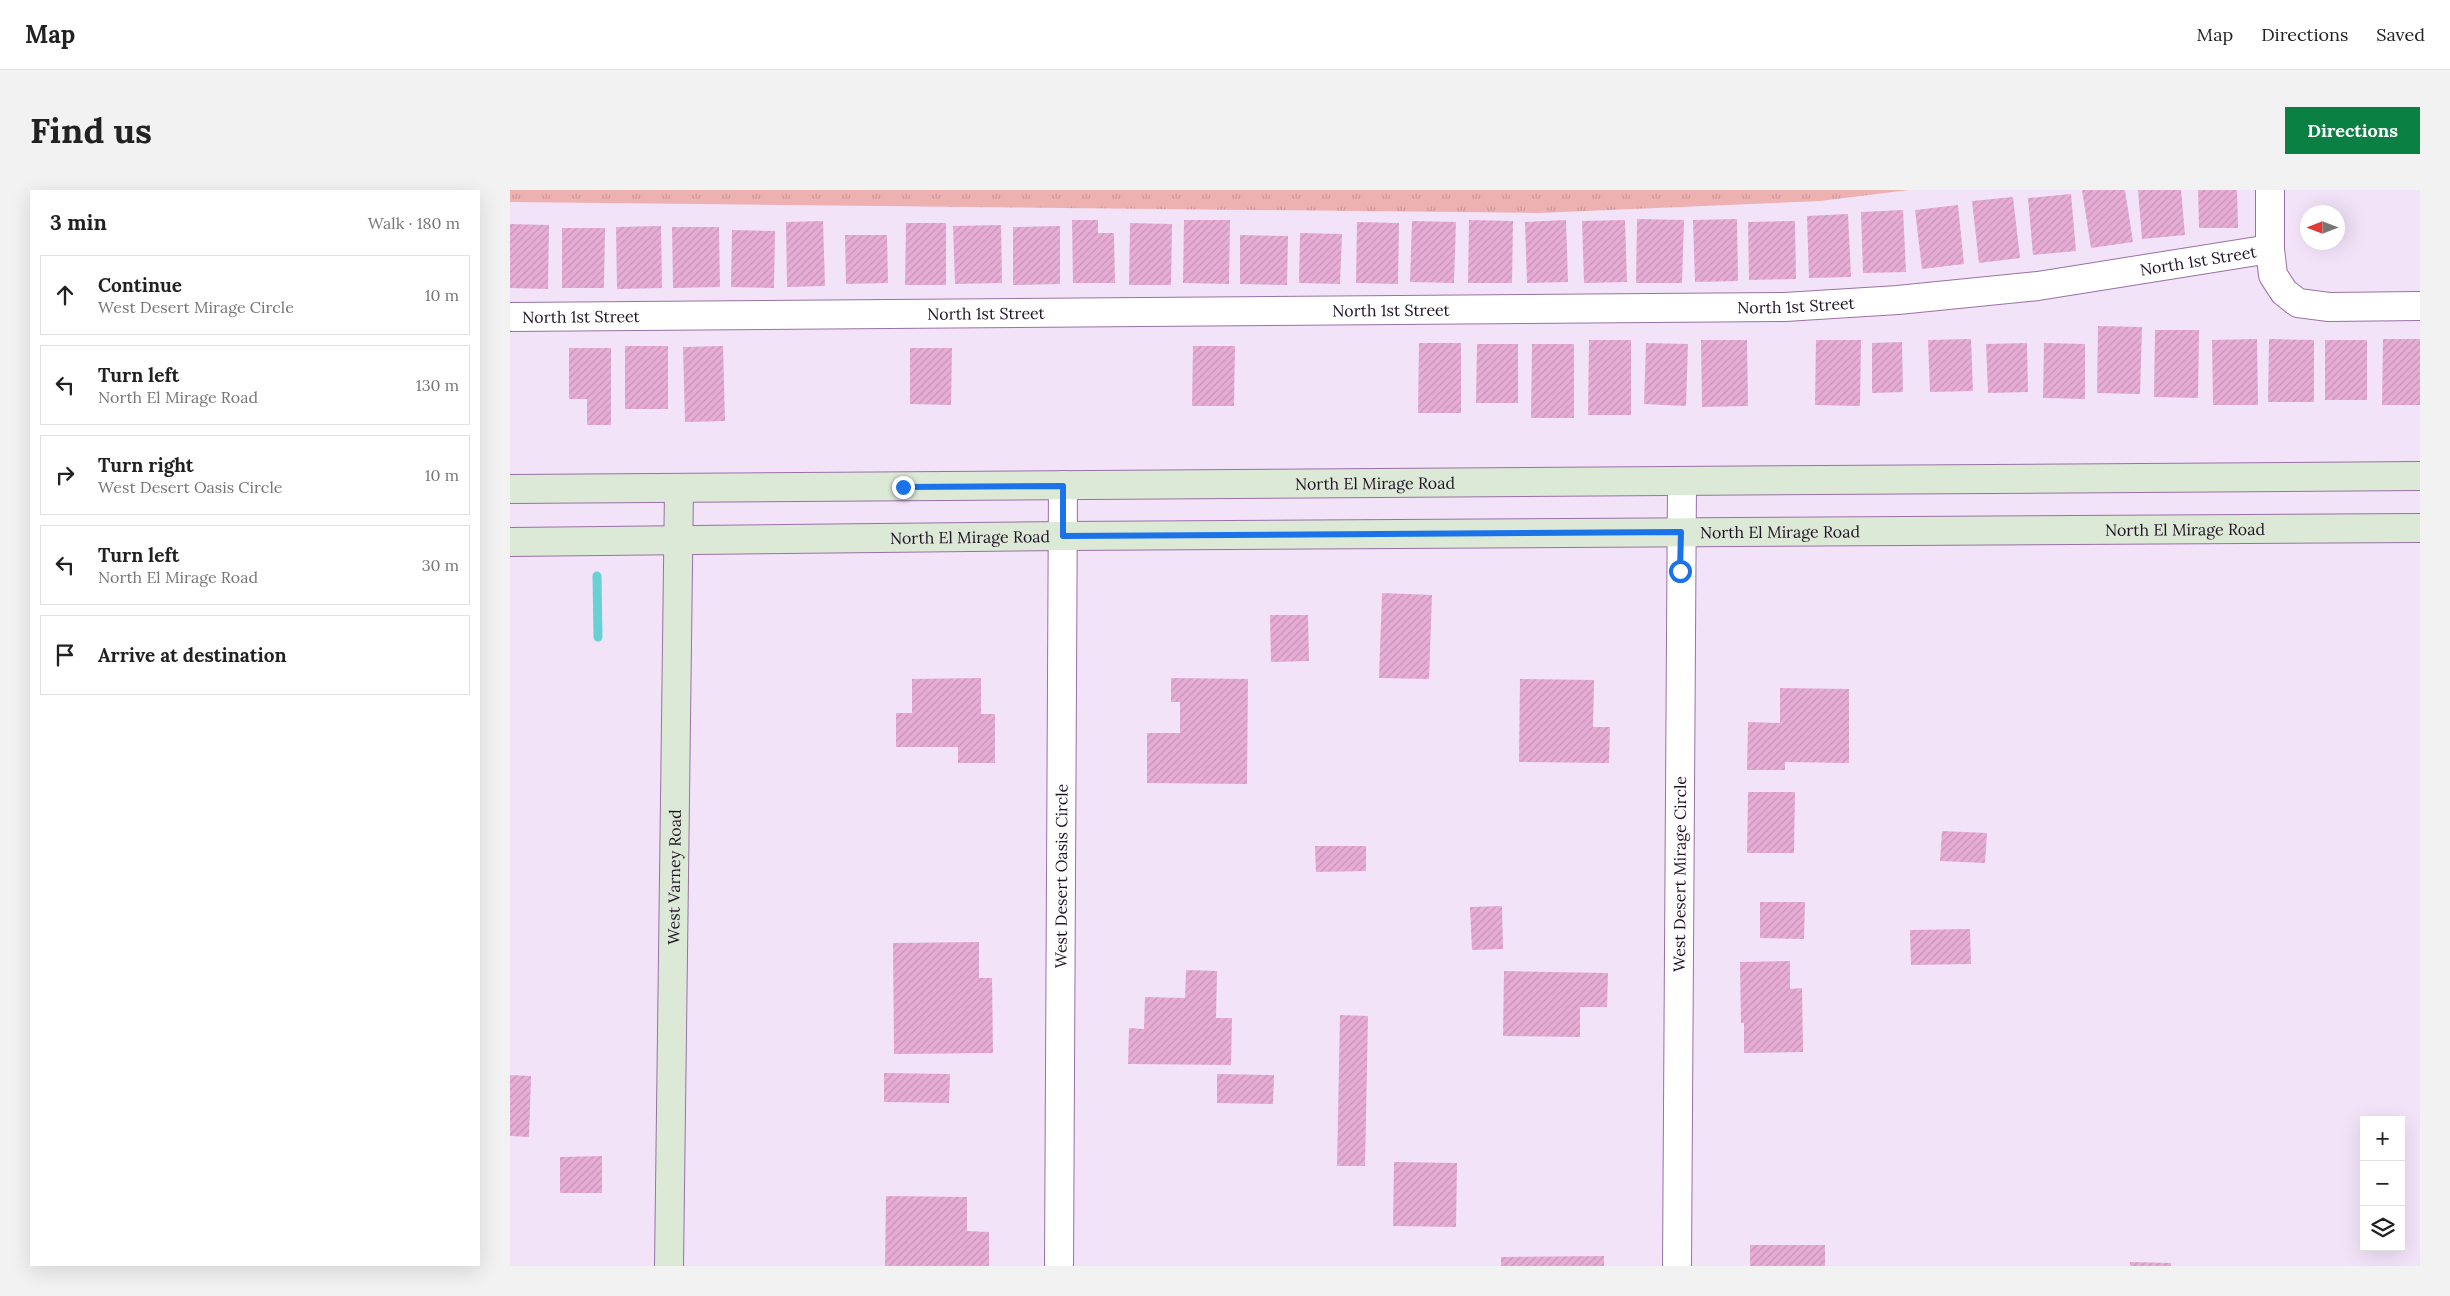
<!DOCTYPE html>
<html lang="en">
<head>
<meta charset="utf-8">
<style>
	body { margin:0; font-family:Lora,serif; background:#f2f2f2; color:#222 }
	.controls { position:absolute; right:15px; bottom:15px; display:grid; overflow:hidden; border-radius:0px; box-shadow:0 5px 20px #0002 }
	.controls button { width:45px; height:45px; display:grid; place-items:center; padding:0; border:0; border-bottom:1px solid #e0e0e0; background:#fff; color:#222; font:25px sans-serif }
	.compass { position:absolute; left:1790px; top:15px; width:45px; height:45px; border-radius:50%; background:#fff; box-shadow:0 5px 20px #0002; rotate:270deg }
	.stop { position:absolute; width:15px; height:15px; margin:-11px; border:4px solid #1a73e8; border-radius:50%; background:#fff }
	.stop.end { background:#1a73e8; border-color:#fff; box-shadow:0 1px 5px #0008 }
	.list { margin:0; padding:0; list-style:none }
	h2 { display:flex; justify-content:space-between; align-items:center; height:65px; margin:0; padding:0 20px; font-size:21px }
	h2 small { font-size:16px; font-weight:400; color:#767676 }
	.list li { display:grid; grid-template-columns:32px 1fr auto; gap:15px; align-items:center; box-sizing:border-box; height:80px; margin:0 10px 10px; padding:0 10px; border:1px solid #e0e0e0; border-radius:0px }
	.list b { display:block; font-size:19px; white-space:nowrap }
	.list p { margin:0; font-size:16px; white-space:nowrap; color:#767676 }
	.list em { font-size:16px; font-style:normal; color:#767676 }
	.icon { flex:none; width:28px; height:28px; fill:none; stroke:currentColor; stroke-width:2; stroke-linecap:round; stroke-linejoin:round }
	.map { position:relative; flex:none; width:1910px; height:1076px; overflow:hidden; border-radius:0px }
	header { display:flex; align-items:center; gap:30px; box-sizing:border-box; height:70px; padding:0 25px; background:#fff; border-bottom:1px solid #e0e0e0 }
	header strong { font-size:24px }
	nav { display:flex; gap:28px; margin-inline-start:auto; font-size:18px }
	.intro { display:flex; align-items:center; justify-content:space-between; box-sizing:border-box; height:120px; padding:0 30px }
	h1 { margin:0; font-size:35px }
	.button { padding:12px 22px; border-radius:0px; background:#0b8043; color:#fff; font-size:18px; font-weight:700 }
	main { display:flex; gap:30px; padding:0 30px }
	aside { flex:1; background:#fff; border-radius:0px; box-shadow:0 5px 20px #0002 }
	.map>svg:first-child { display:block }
</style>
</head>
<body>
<header>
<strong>Map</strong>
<nav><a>Map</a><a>Directions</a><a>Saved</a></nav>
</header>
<div class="intro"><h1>Find us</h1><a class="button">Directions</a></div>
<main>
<aside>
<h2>3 min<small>Walk · 180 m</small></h2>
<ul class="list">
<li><svg class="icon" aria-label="ahead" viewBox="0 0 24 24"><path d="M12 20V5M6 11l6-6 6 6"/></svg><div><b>Continue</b><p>West Desert Mirage Circle</p></div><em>10 m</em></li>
<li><svg class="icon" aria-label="left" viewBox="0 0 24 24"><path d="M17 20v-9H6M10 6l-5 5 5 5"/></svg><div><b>Turn left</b><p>North El Mirage Road</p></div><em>130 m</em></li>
<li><svg class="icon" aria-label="right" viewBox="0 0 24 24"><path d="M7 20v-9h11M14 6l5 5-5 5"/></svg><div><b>Turn right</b><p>West Desert Oasis Circle</p></div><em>10 m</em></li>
<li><svg class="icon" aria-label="left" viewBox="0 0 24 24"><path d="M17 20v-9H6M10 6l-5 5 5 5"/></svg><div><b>Turn left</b><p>North El Mirage Road</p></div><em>30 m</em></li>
<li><svg class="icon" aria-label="arrive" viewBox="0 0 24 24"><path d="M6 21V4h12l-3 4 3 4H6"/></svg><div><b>Arrive at destination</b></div></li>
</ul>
</aside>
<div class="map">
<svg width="1910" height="1076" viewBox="0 0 1910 1076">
	<defs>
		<pattern id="grass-tufts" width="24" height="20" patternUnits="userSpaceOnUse" patternTransform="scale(1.25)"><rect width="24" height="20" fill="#eeb1b2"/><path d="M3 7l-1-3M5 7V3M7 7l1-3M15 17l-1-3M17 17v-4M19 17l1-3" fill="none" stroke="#cc9799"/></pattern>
		<pattern id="building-hatch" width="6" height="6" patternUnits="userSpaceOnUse" patternTransform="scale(1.25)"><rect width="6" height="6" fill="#e7add5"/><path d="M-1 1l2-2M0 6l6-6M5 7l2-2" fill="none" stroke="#c694b7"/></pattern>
	</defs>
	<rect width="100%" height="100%" fill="#f3e3f9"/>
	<path fill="url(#grass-tufts)" d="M0 0H1399L1310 11 1029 23 0 12Z"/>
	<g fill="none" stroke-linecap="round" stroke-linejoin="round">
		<path stroke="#68d1d4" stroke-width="9" d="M87 386 88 447"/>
	</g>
	<path fill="url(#building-hatch)" d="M1572 0H1615L1623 52 1581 58Z
		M1628 0H1671L1675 45 1632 49Z
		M1688 0H1727L1728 38H1689Z
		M1561 4 1566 61 1523 65 1518 8Z
		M1503 7 1510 68 1469 73 1462 11Z
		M1448 15 1454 74 1412 79 1405 20Z
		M1393 20 1396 82 1353 83 1351 22Z
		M1338 24 1341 87 1299 88 1297 26Z
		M1127 29 1174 30 1172 93H1126Z
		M1227 29 1228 91 1185 92 1183 30Z
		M562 30H588V43H604L605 93H563Z
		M674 30H720L719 94 673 93Z
		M959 30 1003 31 1002 93H958Z
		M1056 30 1058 92 1017 93 1015 32Z
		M1115 30 1117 92 1074 93 1072 31Z
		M313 31 315 96 277 97 276 32Z
		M902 31 946 32 944 93 900 92Z
		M1285 31 1286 89 1239 90 1238 32Z
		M847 32 889 33 888 94 846 93Z
		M396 33H436V95H395Z
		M620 33 662 34 661 95H619Z
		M0 34 39 35 38 99 0 98Z
		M491 35 492 93 445 94 443 36Z
		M151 36 152 98 107 99 106 37Z
		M550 36V94L503 95V37Z
		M162 37H209L210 97 163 98Z
		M52 38H95L94 98H52Z
		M222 40 265 41 264 98 221 97Z
		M790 43 832 44 830 94 789 93Z
		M335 45H377L378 93 336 94Z
		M730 45 778 46 777 95 730 94Z
		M1588 136 1632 137 1630 204 1587 203Z
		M1645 140H1689L1688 208 1644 207Z
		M1461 149 1463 201 1420 202 1418 150Z
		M1747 149 1748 215H1703L1702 150Z
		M1759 149 1804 150V212H1758Z
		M1873 149H1910V215H1872Z
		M1079 150H1121V225H1078Z
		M1191 150H1237L1238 216 1192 217Z
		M1306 150H1351L1350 216 1305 215Z
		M1815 150H1857V210H1815Z
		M1392 152 1393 202 1362 203V153Z
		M909 153H951V223H908Z
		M1136 153 1178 154 1176 216 1134 214Z
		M1517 153 1518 202 1478 203 1476 154Z
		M1534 153 1575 154V209L1533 208Z
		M967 154H1008V213H966Z
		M1022 154H1064V228H1021Z
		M115 156H158V219H115Z
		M213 156 215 231 175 232 173 157Z
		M683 156H725L724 216H682Z
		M59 158H101V235H77V209H59Z
		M400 158H442L441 215 400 214Z
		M872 403 922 405 919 489 869 488Z
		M760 425H798L799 471 761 472Z
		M471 488V524H485V573H448V557H386V523H402V489Z
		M661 488 738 489 737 594 637 593V543H670V512H661Z
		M1010 489 1084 490 1083 537H1100L1099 573 1009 572Z
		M1270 498 1339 499V573L1275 572V580H1237L1238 532 1270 533Z
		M1238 602H1285L1284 663H1237Z
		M1432 641 1477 643 1475 673 1430 671Z
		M805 656H856V681L806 682Z
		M1250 712H1295L1294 749 1250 748Z
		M992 716 993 759 962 760 960 717Z
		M1460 739 1461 774 1401 775 1400 740Z
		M469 752V788H482L483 863 384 864 383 753Z
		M1280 771V799L1292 798 1293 862 1234 863V833H1231L1230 772Z
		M676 780 707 781 706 828H722L721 875 618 874 619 838 634 839 635 807 675 808Z
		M994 781 1098 783 1097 817H1070V847L993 846Z
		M830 825 858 826 855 976H827Z
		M374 883 440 884 439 913 374 912Z
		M707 884 764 885 763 914 707 913Z
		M0 885 21 886 19 947 0 946Z
		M92 966V1003H50V967Z
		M884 972 947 973 946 1037 883 1036Z
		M376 1006 457 1007V1041L479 1042V1076H375Z
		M1240 1055H1315V1076H1240Z
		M1094 1066V1076H991V1067Z
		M1620 1072 1661 1073V1076H1620Z"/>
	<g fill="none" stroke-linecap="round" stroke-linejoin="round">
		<g stroke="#9872a4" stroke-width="30">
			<g id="street">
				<path d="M1760 0V59L1763 85 1774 102 1788 113 1819 117 1910 116"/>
				<path id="s1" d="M0 127 1275 117 1388 110 1528 96 1760 59"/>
				<path id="s2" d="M549 1076 553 295"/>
				<path id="s3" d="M1167 1076 1172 291"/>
			</g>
		</g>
		<g stroke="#9872a4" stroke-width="30">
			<g id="secondary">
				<path id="s4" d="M0 299 1910 286"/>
				<path id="s5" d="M0 352 553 346 1910 338"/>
				<path id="s6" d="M159 1076 169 298"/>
			</g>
		</g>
		<use href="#street" stroke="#fff" stroke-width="28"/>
		<use href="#secondary" stroke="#dbe9d6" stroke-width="28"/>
	</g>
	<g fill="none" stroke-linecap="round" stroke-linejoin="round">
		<path stroke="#1a73e8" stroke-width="6" d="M393 297 553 296V346L1171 342 1170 381"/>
	</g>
	<g text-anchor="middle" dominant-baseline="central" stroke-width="4.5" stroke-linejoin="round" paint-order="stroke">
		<g font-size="16" fill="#201225" stroke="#fcf3fe">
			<text stroke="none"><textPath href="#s1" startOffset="1691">North 1st Street</textPath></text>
			<text stroke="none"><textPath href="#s1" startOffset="1286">North 1st Street</textPath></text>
			<text stroke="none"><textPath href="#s1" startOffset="881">North 1st Street</textPath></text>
			<text stroke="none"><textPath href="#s1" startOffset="476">North 1st Street</textPath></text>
			<text stroke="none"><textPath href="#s1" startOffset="71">North 1st Street</textPath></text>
			<text stroke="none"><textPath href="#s4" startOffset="865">North El Mirage Road</textPath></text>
			<text stroke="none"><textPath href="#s5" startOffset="1675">North El Mirage Road</textPath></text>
			<text stroke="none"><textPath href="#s5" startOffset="1270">North El Mirage Road</textPath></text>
			<text stroke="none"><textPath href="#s5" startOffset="460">North El Mirage Road</textPath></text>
			<text stroke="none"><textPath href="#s3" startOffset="392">West Desert Mirage Circle</textPath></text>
			<text stroke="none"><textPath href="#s2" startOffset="390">West Desert Oasis Circle</textPath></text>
			<text stroke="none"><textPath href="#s6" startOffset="389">West Varney Road</textPath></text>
		</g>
	</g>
</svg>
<div class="controls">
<button>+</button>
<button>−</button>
<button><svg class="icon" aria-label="layers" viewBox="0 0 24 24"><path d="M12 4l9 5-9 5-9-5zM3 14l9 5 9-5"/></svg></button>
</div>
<svg class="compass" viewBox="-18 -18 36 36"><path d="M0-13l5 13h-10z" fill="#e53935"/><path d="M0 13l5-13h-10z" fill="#767676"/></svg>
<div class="stop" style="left:1170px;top:381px"></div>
<div class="stop end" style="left:393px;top:297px"></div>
</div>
</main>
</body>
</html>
